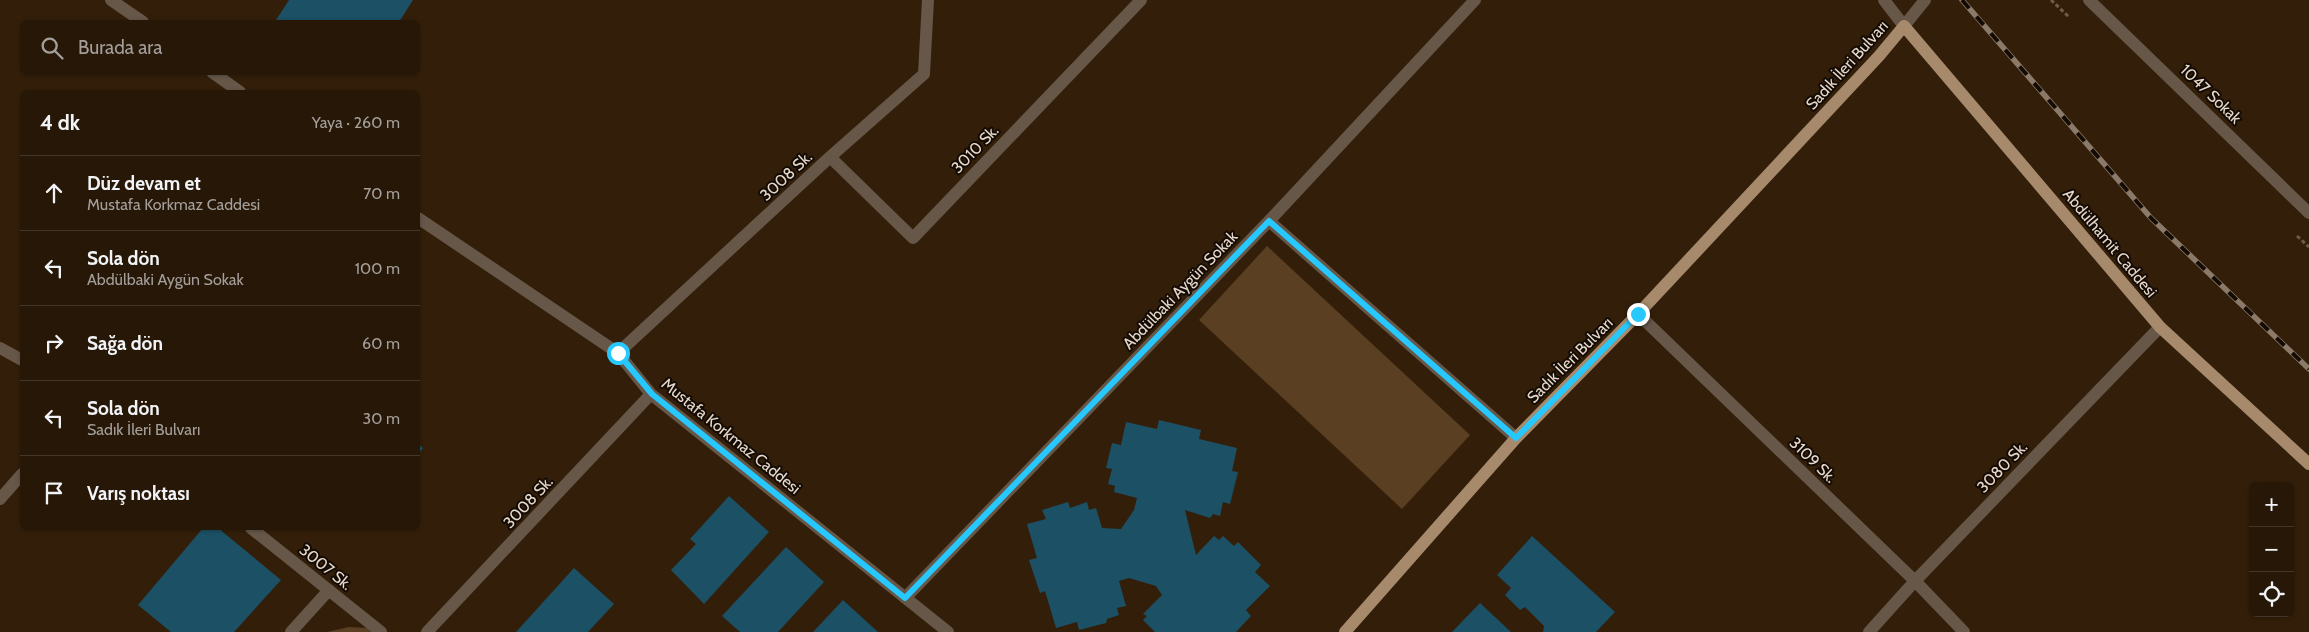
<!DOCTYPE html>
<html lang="tr">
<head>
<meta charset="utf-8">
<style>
	body { margin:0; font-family:Cabin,sans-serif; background:#2e2011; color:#f1f3f6 }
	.controls { position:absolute; right:15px; bottom:15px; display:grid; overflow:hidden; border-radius:8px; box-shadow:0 1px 4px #0004 }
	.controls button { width:45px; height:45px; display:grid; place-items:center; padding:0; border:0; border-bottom:1px solid #423628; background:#261707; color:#f1f3f6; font:25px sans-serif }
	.stop { position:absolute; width:15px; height:15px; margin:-11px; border:4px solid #27c8fe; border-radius:50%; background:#fff }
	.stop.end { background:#27c8fe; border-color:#fff; box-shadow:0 1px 5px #0008 }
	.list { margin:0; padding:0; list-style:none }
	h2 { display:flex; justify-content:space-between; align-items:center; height:65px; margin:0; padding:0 20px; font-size:21px }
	h2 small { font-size:16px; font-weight:400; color:#a49f9b }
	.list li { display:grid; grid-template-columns:32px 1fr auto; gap:15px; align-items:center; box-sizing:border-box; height:75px; padding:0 20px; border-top:1px solid #423628 }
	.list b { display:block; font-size:19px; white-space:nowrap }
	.list p { margin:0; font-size:16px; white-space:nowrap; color:#a49f9b }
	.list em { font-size:16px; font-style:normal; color:#a49f9b }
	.icon { flex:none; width:28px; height:28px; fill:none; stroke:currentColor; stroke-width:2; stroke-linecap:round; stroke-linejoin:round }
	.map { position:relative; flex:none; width:2309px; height:632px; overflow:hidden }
	.search { position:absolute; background:#261707; box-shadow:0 1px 4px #0004; left:20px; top:20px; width:400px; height:55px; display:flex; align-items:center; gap:12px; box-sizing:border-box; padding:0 18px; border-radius:8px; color:#a49f9b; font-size:19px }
	.panel { position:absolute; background:#261707; box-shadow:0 1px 4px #0004; left:20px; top:90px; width:400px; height:440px; border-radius:8px }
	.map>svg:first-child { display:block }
</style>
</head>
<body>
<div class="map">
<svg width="2309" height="632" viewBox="0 0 2309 632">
	<rect width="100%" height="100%" fill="#331f09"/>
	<path fill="#5a3f22" d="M1267 246 1470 435 1402 509 1199 320Z
		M349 627 367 628 371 632H327Z"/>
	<path fill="#1b5065" d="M289 0H413L399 22H280L276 20Z
		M1159 420 1201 430 1199 439 1237 448 1232 471 1238 472 1230 504 1223 502 1220 516 1213 514 1210 518 1185 510 1196 555 1214 536 1219 540 1223 536 1234 546 1238 542 1261 565 1255 572 1270 586 1246 610 1251 616 1236 632H1155L1143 620 1147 616 1143 614 1162 595 1156 586 1129 578 1119 581 1126 606 1117 608 1119 615 1107 619 1106 623 1079 630 1077 622 1056 628 1045 591 1040 593 1029 560 1037 558 1027 524 1046 519 1042 510 1068 502 1070 508 1087 502 1089 510 1096 508 1102 528 1121 529 1134 510 1137 498 1114 492 1115 486 1108 484 1112 469 1106 468 1112 443 1121 445 1126 422 1157 429Z
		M418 444 423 448 418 455Z
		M729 496 769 532 704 604 671 570 696 544 690 539Z
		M203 528H218L281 580 234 632H171L138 605Z
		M1532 536 1615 612 1596 632H1543L1544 626 1525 607 1520 610 1505 595 1511 588 1497 575Z
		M786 547 824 582 778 632H740L722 616Z
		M574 568 614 604 588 632H516Z
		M843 600 878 632H813Z
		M1480 603 1511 632H1452Z"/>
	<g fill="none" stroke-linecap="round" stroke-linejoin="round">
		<path stroke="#6e5c49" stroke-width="3" stroke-dasharray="4 2.5" stroke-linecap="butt" d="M2051 0 2069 17
			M2297 236 2309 247"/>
		<path stroke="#665749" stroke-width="12" d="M111 0 143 22
			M1884 0 1904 26 1925 0
			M2089 0 2309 213
			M212 72 240 92
			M830 157 913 238 1141 0
			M418 218 618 353 651 394 948 632
			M1269 221 1516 438
			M1638 314 1915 581 1964 632
			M0 348 22 360
			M618 353 830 157 924 74 928 0
			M0 499 22 474
			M251 528 381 632
			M905 598 1269 221 1475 0
			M291 632 329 590
			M427 632 651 394
			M1869 632 1915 581 2160 327"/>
		<path stroke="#a78a6c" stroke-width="12" d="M1345 632 1516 438 1638 314 1879 56 1904 26 2160 327 2309 464"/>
		<g stroke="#8b7a69" stroke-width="5.5">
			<path id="rail" d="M1962 0 2151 218 2309 369"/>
		</g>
		<use href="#rail" stroke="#140b04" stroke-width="4" stroke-dasharray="11" stroke-linecap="butt"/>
	</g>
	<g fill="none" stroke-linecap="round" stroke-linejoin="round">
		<path stroke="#27c8fe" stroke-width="6" d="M618 353 652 394 905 598 1269 221 1516 438 1638 314"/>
	</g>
	<g text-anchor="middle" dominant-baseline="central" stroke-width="4" stroke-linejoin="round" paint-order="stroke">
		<g font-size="16" fill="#e6d9cc" stroke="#140b04">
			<text transform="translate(1847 65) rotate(-48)">Sadık İleri Bulvarı</text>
			<text transform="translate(2211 94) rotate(44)">1047 Sokak</text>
			<text transform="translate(975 149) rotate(-46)">3010 Sk.</text>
			<text transform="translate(786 176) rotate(-43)">3008 Sk.</text>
			<text transform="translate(2110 243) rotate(50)">Abdülhamit Caddesi</text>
			<text transform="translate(1180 290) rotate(-46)">Abdülbaki Aygün Sokak</text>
			<text transform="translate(1570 360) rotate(-45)">Sadık İleri Bulvarı</text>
			<text transform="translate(731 436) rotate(39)">Mustafa Korkmaz Caddesi</text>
			<text transform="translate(1813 460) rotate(44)">3109 Sk.</text>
			<text transform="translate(2002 467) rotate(-46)">3080 Sk.</text>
			<text transform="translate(528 502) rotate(-47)">3008 Sk.</text>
			<text transform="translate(326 567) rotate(39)">3007 Sk.</text>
		</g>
	</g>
</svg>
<div class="controls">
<button>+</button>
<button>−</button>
<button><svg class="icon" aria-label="locate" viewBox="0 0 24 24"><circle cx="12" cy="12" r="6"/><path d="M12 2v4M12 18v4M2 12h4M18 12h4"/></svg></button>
</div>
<div class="stop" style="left:618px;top:353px"></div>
<div class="stop end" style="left:1638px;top:314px"></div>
<div class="search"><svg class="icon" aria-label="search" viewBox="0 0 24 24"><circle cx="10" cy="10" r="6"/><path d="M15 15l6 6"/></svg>Burada ara</div>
<section class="panel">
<h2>4 dk<small>Yaya · 260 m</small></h2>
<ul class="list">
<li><svg class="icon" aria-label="ahead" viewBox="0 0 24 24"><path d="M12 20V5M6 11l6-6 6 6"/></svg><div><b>Düz devam et</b><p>Mustafa Korkmaz Caddesi</p></div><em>70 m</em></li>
<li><svg class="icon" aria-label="left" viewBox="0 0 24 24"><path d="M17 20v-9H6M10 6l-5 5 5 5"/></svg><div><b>Sola dön</b><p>Abdülbaki Aygün Sokak</p></div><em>100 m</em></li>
<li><svg class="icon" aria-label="right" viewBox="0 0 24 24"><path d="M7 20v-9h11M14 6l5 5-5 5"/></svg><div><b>Sağa dön</b></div><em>60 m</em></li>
<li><svg class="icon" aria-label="left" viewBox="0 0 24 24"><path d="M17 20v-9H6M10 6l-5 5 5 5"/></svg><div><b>Sola dön</b><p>Sadık İleri Bulvarı</p></div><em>30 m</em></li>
<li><svg class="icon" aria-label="arrive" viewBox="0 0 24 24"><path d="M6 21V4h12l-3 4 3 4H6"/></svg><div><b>Varış noktası</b></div></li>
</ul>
</section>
</div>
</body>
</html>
